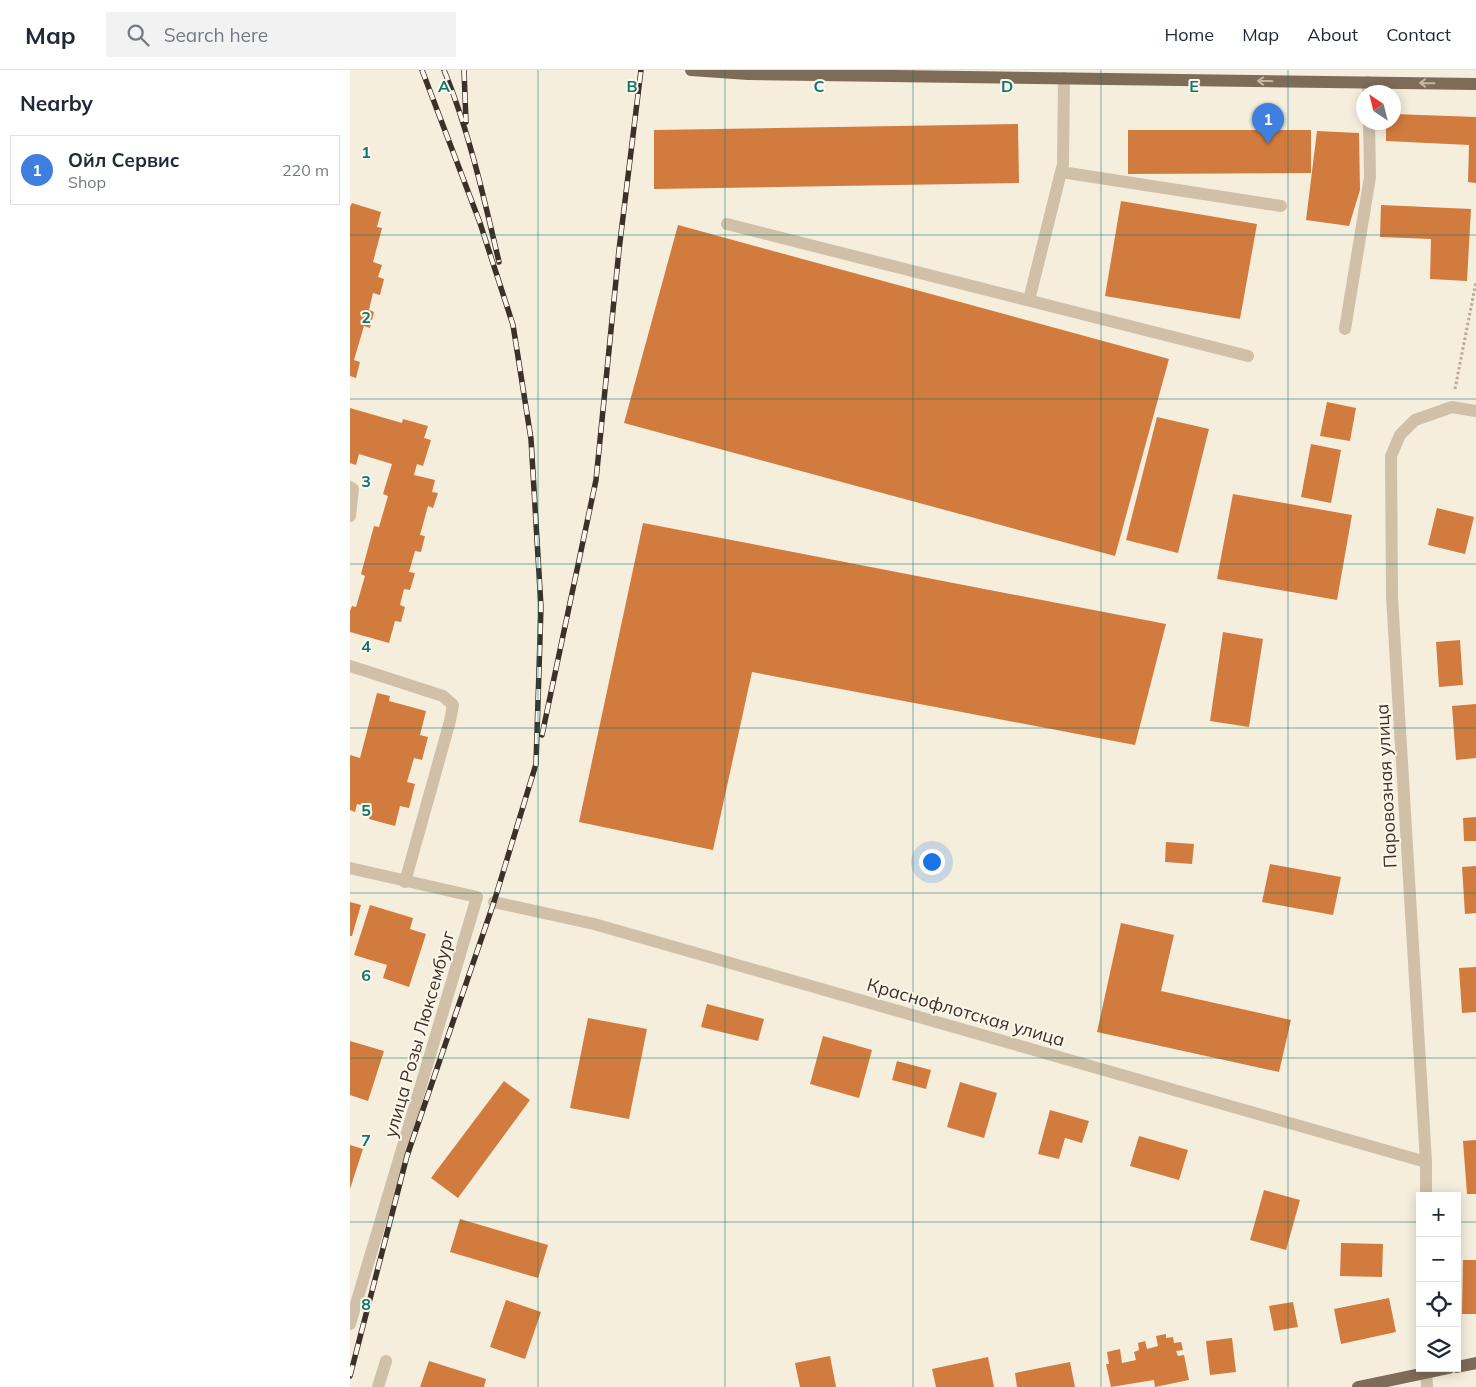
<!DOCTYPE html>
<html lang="en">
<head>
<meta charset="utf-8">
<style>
	body { margin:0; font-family:Mulish,sans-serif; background:#f2f2f3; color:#1f2937 }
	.controls { position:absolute; right:15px; bottom:15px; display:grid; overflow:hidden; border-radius:0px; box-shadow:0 2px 12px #0003 }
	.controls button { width:45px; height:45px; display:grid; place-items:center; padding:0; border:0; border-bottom:1px solid #e0e1e3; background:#fff; color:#1f2937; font:25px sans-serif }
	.compass { position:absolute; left:1006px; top:15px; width:45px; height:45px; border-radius:50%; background:#fff; box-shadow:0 2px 12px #0003; rotate:325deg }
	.you { position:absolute; left:581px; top:791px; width:18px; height:18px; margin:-12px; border:4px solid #fff; border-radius:50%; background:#1a73e8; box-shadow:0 0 0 8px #1a73e833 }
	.badge { display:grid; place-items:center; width:32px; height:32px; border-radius:50%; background:#ea580c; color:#fff; font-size:16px; font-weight:700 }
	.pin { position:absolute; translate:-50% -41px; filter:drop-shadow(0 1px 2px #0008) }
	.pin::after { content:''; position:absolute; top:26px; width:18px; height:15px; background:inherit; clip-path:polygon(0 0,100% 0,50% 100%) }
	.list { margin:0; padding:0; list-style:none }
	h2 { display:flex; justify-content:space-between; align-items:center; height:65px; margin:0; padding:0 20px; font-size:21px }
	h2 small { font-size:16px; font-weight:400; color:#747a83 }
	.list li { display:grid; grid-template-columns:32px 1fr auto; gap:15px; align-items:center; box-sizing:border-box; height:70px; margin:0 10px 10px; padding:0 10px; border:1px solid #e0e1e3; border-radius:0px }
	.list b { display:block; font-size:19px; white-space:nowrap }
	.list p { margin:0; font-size:16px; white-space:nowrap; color:#747a83 }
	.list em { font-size:16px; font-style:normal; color:#747a83 }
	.icon { flex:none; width:28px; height:28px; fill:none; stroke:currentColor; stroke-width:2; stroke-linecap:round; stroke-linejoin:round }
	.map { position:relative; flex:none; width:1126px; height:1317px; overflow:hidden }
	header { display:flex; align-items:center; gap:30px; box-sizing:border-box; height:70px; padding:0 25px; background:#fff; border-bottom:1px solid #e0e1e3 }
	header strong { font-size:24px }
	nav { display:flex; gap:28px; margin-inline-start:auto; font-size:18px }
	.search { width:350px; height:45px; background:#f2f2f3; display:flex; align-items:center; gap:12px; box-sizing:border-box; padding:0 18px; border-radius:0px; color:#747a83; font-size:19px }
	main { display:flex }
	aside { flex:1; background:#fff }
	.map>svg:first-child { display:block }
</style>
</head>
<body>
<header>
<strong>Map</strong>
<div class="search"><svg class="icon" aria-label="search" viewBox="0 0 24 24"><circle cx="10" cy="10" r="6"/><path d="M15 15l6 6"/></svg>Search here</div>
<nav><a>Home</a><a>Map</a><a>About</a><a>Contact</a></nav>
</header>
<main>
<aside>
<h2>Nearby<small></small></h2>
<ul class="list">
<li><span class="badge" style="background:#3f7fe0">1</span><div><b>Ойл Сервис</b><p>Shop</p></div><em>220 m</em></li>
</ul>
</aside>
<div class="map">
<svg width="1126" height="1317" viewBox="0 0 1126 1317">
	<rect width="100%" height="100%" fill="#f5eedd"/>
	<path fill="#d27b3e" d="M1044 44 1126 47V113L1118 112 1119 75 1036 71V52H1044Z
		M668 54 669 113 304 119V60Z
		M778 60H961V103L778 104Z
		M967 61 1009 63 1010 120 999 156 956 150Z
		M771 131 907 154 890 249 755 226Z
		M2 133 31 142 27 157 32 158 23 192 32 195 28 207 34 209 30 225 23 223 19 240 24 242 20 258 14 256 4 290 10 292 6 308 0 306V137Z
		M1031 135 1121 139 1117 211 1080 209 1081 169 1030 167Z
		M328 155 819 289 765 486 274 353Z
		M977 332 1006 338 1000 371 970 366Z
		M0 338 52 353 53 349 78 356 74 368 81 370 73 396 67 394 64 405 85 410 82 422 88 423 83 438 78 436 70 465 75 466 71 482 65 481 59 502 65 503 60 520 54 519 50 535 55 537 51 552 45 551 39 573 0 562V541L2 536 6 537 15 506 11 504 24 456 29 457 38 426 33 424 42 394 9 384 6 395 0 393Z
		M807 347 859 359 828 483 776 470Z
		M961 374 991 380 981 433 951 427Z
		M883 424 1002 445 987 530 867 509Z
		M1087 438 1124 447 1115 484 1078 475Z
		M293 453 816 554 785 675 402 602 363 780 229 752Z
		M873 562 913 569 899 657 860 651Z
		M1110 570 1113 615 1089 617 1086 572Z
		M27 623 40 626 39 631 76 641 70 665 78 667 72 690 64 688 57 712 65 714 59 738 50 736 45 756 19 749 22 738 7 734 5 742 0 740V685L10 688Z
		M1126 634V688L1106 690 1102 636Z
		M1126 747V771H1114L1113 748Z
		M816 772 844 774 842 794 815 792Z
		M920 794 991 807 983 845 912 832Z
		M1126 796V843L1115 844 1112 797Z
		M0 832 11 835 2 866H0Z
		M20 835 63 848 60 859 76 864 59 917 33 908 37 895 4 885Z
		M771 853 824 865 811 921 941 950 929 1002 747 962Z
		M1126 897V942L1112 943 1109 898Z
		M357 934 414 949 408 971 351 957Z
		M238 948 297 959 279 1049 220 1038Z
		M473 966 522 980 509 1028 460 1014Z
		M0 971 34 981 18 1031 0 1025Z
		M547 991 581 1000 576 1019 542 1010Z
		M154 1011 180 1030 108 1128 81 1108Z
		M610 1012 647 1023 634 1068 597 1057Z
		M700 1040 739 1051 732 1073 715 1068 709 1089 688 1084Z
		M789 1066 838 1080 829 1110 780 1096Z
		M1126 1070V1124H1117L1113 1071Z
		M0 1075 13 1079 0 1119Z
		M914 1120 950 1130 936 1180 900 1170Z
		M110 1149 198 1175 188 1208 100 1182Z
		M991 1173 1033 1174 1032 1207 990 1206Z
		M1113 1190H1126V1244H1112Z
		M1039 1228 1046 1262 991 1274 984 1239Z
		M156 1230 191 1242 175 1289 140 1277Z
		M943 1232 948 1257 924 1261 919 1236Z
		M816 1264V1268L823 1267 824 1273 831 1272 833 1280 826 1281 828 1286 834 1285 839 1310 805 1317 804 1310 761 1317 756 1294H759L757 1282 770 1279 772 1293 786 1290 784 1282 789 1280 788 1273 795 1271 797 1279 808 1276 806 1266Z
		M882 1268 886 1302 860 1305 856 1271Z
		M480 1286 486 1317H450L445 1293Z
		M638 1287 644 1317H586L582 1299Z
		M79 1291 136 1309 134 1317H70Z
		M720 1292 725 1317H667L665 1303Z"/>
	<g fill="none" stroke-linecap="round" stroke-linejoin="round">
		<path stroke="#bbaa91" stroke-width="3" stroke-dasharray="2.5 2.5" stroke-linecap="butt" d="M1105 319 1126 212"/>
		<path stroke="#cfc0a7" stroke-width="12" d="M1018 12V22
			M711 102 931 136
			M377 154 898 286
			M679 230 713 94 714 8
			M995 259 1020 107 1019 52
			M0 417 3 419 0 446
			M0 596 93 626 103 635 100 651 55 812
			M28 1317 36 1291"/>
		<path stroke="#cfc0a7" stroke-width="12" d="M0 798 127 827 0 1254
			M144 832 244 854 1076 1092
			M1076 1126V1092L1042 527 1041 386 1050 365 1065 350 1102 337 1126 341
			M1076 1298 1077 1317"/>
		<path stroke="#7e6b58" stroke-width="12" d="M341 0 398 4 1126 14
			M1107 1297 1126 1293
			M1008 1317 1099 1298"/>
		<g stroke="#3b3129" stroke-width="5.5">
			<path id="rail" d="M94 0C119 61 134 128 149 192
				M114 0 116 52
				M192 665 246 410 269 180 291 0
				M0 1306 57 1086 144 832 186 694 191 537 181 369 163 255 130 153 72 0"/>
		</g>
		<use href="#rail" stroke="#fcf7ea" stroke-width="4" stroke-dasharray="11" stroke-linecap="butt"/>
	</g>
	<defs><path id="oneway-shaft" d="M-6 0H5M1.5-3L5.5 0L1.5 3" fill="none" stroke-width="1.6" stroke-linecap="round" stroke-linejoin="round" transform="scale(1.25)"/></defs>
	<g stroke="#c3b8a8">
		<use href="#oneway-shaft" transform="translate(915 11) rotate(-179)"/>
		<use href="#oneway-shaft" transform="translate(1077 13) rotate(-179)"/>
	</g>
	<path fill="none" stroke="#0f766e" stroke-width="1" stroke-opacity="0.55" d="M188 0V1317M375 0V1317M563 0V1317M751 0V1317M938 0V1317M0 165H1126M0 329H1126M0 494H1126M0 658H1126M0 823H1126M0 988H1126M0 1152H1070M1107 1152H1126"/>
	<g text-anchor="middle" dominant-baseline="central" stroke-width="4" stroke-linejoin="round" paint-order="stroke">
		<g font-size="18" fill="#3b3129" stroke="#fcf7ea">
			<text transform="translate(1036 716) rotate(-93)">Паровозная улица</text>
			<text transform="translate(616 942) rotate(16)">Краснофлотская улица</text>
			<text transform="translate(69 964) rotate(-74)">улица Розы Люксембург</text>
		</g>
	</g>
	<g font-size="16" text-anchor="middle" font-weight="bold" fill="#0f766e" stroke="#fcf7ea" stroke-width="4" stroke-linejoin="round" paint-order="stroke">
		<text x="94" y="22">A</text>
		<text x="282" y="22">B</text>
		<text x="469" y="22">C</text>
		<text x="657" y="22">D</text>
		<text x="844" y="22">E</text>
		<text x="16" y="88">1</text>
		<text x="16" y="253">2</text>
		<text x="16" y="417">3</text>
		<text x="16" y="582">4</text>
		<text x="16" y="746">5</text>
		<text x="16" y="911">6</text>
		<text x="16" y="1076">7</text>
		<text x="16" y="1240">8</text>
	</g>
</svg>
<div class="controls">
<button>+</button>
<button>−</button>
<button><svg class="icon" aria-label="locate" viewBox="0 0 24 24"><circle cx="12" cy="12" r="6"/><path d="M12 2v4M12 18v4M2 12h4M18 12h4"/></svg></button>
<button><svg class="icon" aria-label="layers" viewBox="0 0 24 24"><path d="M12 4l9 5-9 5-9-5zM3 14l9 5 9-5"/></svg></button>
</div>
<svg class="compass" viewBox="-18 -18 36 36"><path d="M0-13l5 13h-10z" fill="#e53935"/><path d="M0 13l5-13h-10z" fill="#747a83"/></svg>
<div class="you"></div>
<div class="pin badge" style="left:918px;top:74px;background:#3f7fe0">1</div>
</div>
</main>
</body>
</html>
